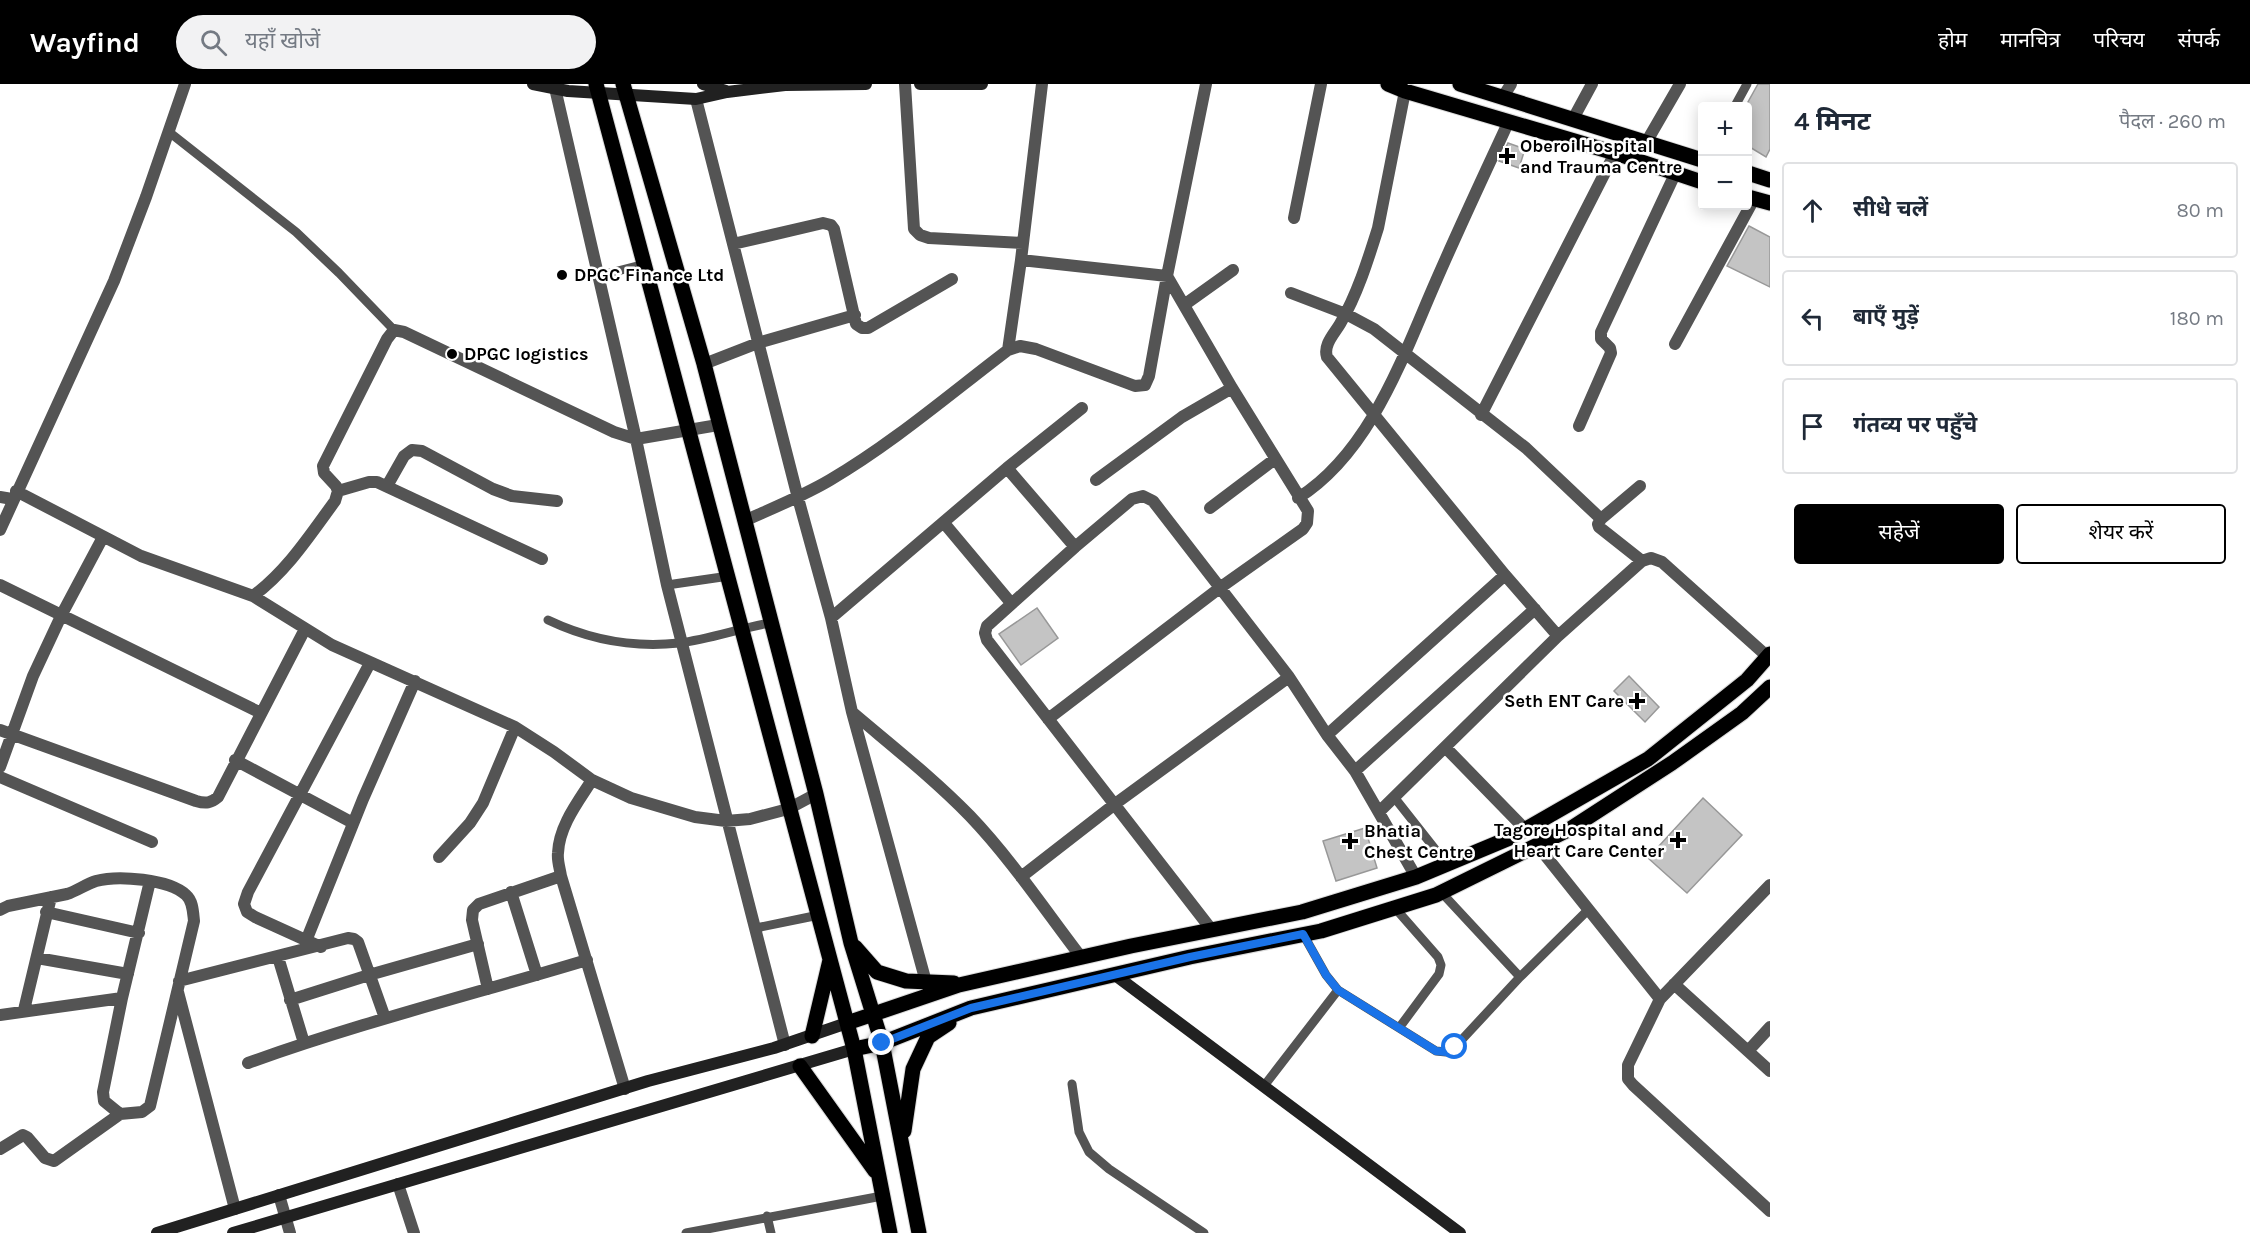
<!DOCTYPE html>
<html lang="hi">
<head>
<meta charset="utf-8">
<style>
	body { margin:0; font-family:Karla,"Noto Sans Devanagari",sans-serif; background:#f2f2f3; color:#1f2937 }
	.controls { position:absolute; right:18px; top:18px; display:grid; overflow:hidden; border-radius:6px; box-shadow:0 3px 15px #0003 }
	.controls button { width:54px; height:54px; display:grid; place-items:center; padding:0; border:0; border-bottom:2px solid #e0e1e3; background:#fff; color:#1f2937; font:30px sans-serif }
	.stop { position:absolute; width:18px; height:18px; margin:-14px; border:4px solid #1a73e8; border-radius:50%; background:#fff }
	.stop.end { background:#1a73e8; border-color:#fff; box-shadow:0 2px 6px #0008 }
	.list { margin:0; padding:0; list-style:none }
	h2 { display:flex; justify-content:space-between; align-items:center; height:78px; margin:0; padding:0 24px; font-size:26px }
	h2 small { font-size:20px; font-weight:400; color:#747a83 }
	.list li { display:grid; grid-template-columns:39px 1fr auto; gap:18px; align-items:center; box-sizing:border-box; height:96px; margin:0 12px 12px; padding:0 12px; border:2px solid #e0e1e3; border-radius:6px }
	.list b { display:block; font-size:22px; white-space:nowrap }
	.list em { font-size:20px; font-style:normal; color:#747a83 }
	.actions { display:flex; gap:12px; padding:18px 24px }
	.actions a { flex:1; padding:14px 0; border:2px solid #000; border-radius:6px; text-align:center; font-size:21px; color:#000 }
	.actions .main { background:#000; color:#fff }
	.icon { flex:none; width:33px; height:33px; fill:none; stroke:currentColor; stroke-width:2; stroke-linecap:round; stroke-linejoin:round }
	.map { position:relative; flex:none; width:1770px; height:1149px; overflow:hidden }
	header { display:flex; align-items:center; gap:36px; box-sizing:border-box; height:84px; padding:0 30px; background:#000; color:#fff }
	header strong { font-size:28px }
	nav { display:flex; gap:33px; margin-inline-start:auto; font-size:21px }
	.search { width:420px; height:54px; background:#f2f2f3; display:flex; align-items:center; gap:15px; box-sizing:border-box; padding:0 21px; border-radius:33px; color:#747a83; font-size:22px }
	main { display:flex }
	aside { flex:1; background:#fff }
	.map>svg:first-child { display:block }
</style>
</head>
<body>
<header>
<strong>Wayfind</strong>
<div class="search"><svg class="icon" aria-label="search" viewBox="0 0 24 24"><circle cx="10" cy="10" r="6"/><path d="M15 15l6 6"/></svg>यहाँ खोजें</div>
<nav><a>होम</a><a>मानचित्र</a><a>परिचय</a><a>संपर्क</a></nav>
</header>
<main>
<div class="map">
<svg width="1770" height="1149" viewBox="0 0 1770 1149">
	<rect width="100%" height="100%" fill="#fff"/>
	<path fill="#c4c4c4" stroke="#989898" stroke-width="1.5" d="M1758 0H1770V65L1766 73 1748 62V18Z
		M1508 59 1525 65 1519 84 1499 77Z
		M1749 142 1770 153V203L1727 182Z
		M1037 524 1058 554 1021 581 999 550Z
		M1629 592 1659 623 1645 638 1614 607Z
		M1703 714 1742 751 1687 809 1648 774Z
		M1365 744 1377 784 1336 797 1323 757Z"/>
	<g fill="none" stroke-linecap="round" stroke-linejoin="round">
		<g stroke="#dbdbdb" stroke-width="17">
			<path id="primary" d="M596 0 854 965 890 1149
				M623 0 704 280 816 710 851 859 882 959 919 1149
				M1388 0 1405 7 1615 69 1702 98
				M1460 0 1702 76
				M1748 89 1770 96
				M1748 113 1770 119
				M855 863 877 888 906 897 954 899
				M847 939 959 901 1131 862 1302 828 1416 793 1512 753 1648 675 1747 596 1770 570
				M812 952 830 876
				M854 965 882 959 971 924 1190 873 1321 847 1436 811 1570 745 1672 679 1742 629 1770 603
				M800 982 875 1087
				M904 1047 913 985 928 953 949 939"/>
		</g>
		<path stroke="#545454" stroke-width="9" d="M1735 22 1747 0
			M169 48 296 148 339 189 394 246
			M598 192 645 180
			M667 501 729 492
			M548 536C590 556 633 564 679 559 710 555 740 544 770 539
			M1394 713 1446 779
			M1441 808 1520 893
			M1395 824 1438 873 1441 881 1439 890 1399 944
			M756 844 819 831
			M1303 850 1326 891 1338 906 1436 967 1446 968 1455 963 1520 893 1589 825
			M1072 1000 1079 1048 1089 1068 1109 1085 1204 1149
			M1264 1002 1338 906
			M767 1132 771 1149
			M686 1149 882 1112"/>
		<path stroke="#545454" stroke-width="12" d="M905 0 914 145 920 151 929 154 1023 159
			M555 4 636 355 667 501 785 961
			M1405 7 1378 144C1368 176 1357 211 1340 240 1334 250 1323 261 1327 273L1505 491 1558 552
			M1503 13 1511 0
			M696 15 798 414 831 534 852 628 926 898
			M1573 35 1592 0
			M1647 57 1680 0
			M1294 134 1321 0
			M733 160 823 139 831 141 834 145 856 240 862 244H868L952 195
			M1021 176 1167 192 1232 304 1308 427 1307 439 1303 445 1221 503 1048 635
			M1291 209 1346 230 1374 245 1526 364 1601 435 1598 440 1599 443 1642 477
			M1184 221 1233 186
			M1675 260 1754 115
			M1008 266 1021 176 1042 0
			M704 280 758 259 855 231
			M1481 331 1615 69
			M1579 342 1611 269 1610 264 1601 255V248L1675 90
			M1007 384 1075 463
			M1096 396 1182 333 1232 304
			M387 402 404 372 412 366 422 367 493 405 512 412 557 417
			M16 407 141 472 253 512 332 561 515 643 554 668 592 696 631 714 695 733 726 737 750 735 788 725 816 710
			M338 407 369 398H377L542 475
			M0 413 12 415
			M1298 414C1371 368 1403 272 1436 197 1459 144 1484 91 1508 39
			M1210 424 1275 375
			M1601 435 1640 402
			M744 437C773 424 803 412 830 396 893 359 950 310 1008 266L1020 262 1036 265 1135 302 1145 301 1149 292 1167 192 1206 0
			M944 439 1011 519
			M0 446 114 197 146 113 185 0
			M0 501 261 629
			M253 512C287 487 310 451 335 417L338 407 336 402 324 389 323 382 387 255 394 246 404 248 614 348 636 355 718 341
			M831 534 1007 384 1082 324
			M852 628C892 662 933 694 970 732 1011 775 1045 826 1081 873
			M0 646 196 717C206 720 211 719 218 713L305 545
			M1327 651 1505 491
			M1445 663 1525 745
			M235 676 353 739
			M0 683 33 592 62 530 103 453
			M1355 687 1535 525
			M0 693 152 758
			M1379 728 1558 552 1642 477 1651 474 1662 478 1768 573
			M1537 761 1660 915
			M439 773 470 739 483 719 515 643
			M561 792C560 785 557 776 558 769 559 742 578 718 592 696
			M1021 793 1115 720 1289 593
			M1770 801 1660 915 1628 981V995L1633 1001 1770 1127
			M511 808 537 891
			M0 826 8 822C27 818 47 814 67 810 77 807 86 800 96 797 118 791 169 795 186 811 193 817 193 828 194 837L150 1022 142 1028 120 1030 54 1077 45 1074 27 1053 23 1051 0 1065
			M46 828 139 849
			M1211 845 987 556 985 549 987 542 1075 463 1132 415 1143 412 1153 417 1289 593 1327 651 1355 687 1416 793
			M306 857 363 715 415 597
			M321 863 255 833 247 828 244 820 248 808 370 579
			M278 873 304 959
			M37 874 128 890
			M179 897 348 854 354 855 358 858 385 934
			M1674 900 1770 987
			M488 905 472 836 473 826 479 820 561 792 625 1005
			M178 908 235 1125
			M290 916 369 891 478 860
			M24 926 51 813
			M0 931 122 914
			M1748 967 1770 943
			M248 979C359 939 474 910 587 876
			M120 1030 104 1017 103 1008 122 914 150 797
			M398 1100 414 1149
			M279 1111 290 1149"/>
		<path stroke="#212121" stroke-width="12" d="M533 0 568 7 696 15 727 8 785 1 866 0
			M703 0 726 7
			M920 0H982
			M1115 891 1460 1149
			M157 1149 648 997 774 964 847 939
			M233 1149 854 965"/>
		<use href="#primary" stroke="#000" stroke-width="15"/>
	</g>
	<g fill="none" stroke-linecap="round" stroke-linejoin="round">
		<path stroke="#1a73e8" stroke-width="8" d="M882 959 971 924 1190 873 1303 850 1326 891 1338 906 1436 967 1446 968 1455 963"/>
	</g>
	<g fill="#000" stroke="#fff" stroke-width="2">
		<path d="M1504 63h6v6h6v6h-6v6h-6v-6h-6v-6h6z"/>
		<circle cx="562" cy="191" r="6"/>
		<circle cx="452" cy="270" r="6"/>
		<path d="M1634 608h6v6h6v6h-6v6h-6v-6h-6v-6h6z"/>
		<path d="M1675 747h6v6h6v6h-6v6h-6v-6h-6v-6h6z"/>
		<path d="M1347 748h6v6h6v6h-6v6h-6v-6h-6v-6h6z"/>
	</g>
	<g text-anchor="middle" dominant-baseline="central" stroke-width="5" stroke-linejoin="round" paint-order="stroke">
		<g font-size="18" font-weight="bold" fill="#000" stroke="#fff" text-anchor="start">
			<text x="1520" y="62">Oberoi Hospital<tspan x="1520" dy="21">and Trauma Centre</tspan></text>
			<text x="574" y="191">DPGC Finance Ltd</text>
			<text x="464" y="270">DPGC logistics</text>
			<text x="1624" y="617" text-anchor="end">Seth ENT Care</text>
			<text x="1664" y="746" text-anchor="end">Tagore Hospital and<tspan x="1664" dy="21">Heart Care Center</tspan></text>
			<text x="1364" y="747">Bhatia<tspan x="1364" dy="21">Chest Centre</tspan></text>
		</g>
	</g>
</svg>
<div class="controls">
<button>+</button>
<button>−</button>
</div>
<div class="stop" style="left:1455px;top:963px"></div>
<div class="stop end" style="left:882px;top:959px"></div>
</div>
<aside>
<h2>4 मिनट<small>पैदल · 260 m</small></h2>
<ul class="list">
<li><svg class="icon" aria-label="ahead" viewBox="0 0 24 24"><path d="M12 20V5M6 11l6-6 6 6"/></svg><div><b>सीधे चलें</b></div><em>80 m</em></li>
<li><svg class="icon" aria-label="left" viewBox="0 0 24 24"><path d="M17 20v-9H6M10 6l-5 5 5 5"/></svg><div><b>बाएँ मुड़ें</b></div><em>180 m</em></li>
<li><svg class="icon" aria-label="arrive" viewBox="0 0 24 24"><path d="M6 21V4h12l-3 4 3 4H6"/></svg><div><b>गंतव्य पर पहुँचे</b></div></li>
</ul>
<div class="actions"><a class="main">सहेजें</a><a>शेयर करें</a></div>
</aside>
</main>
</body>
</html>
